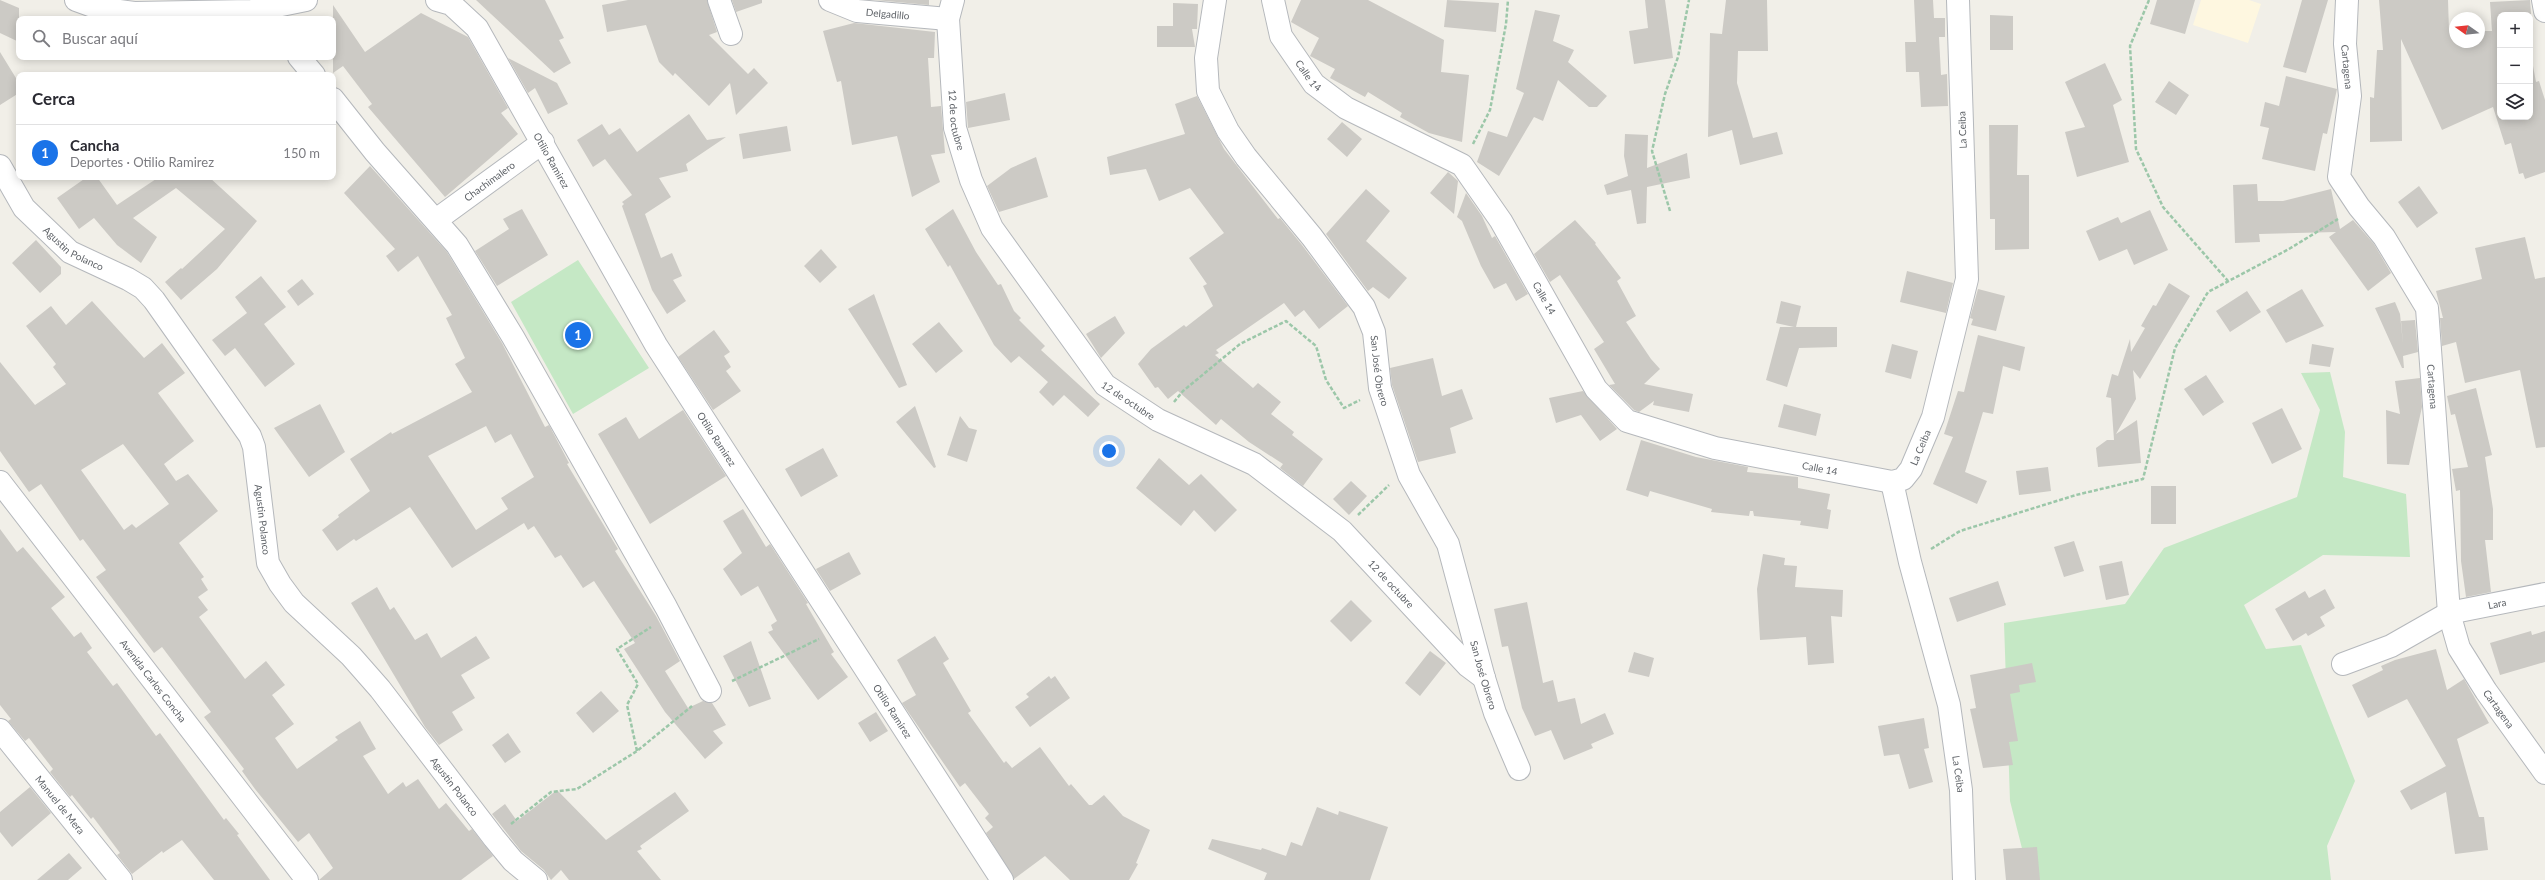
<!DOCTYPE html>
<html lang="es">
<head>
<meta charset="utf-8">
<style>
	body { margin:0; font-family:Lato,sans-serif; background:#f7f7f7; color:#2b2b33 }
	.controls { position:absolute; right:12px; top:12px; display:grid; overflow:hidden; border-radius:8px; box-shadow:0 2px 10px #0003 }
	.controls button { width:36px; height:36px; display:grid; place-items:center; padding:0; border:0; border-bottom:1px solid #e1e1e2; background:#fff; color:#2b2b33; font:20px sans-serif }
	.compass { position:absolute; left:2449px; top:12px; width:36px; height:36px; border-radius:50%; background:#fff; box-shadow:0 2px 10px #0003; rotate:285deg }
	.you { position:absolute; left:1109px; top:451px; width:14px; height:14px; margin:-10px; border:3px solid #fff; border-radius:50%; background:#1a73e8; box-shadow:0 0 0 6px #1a73e833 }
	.badge { display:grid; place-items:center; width:26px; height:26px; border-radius:50%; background:#1a73e8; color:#fff; font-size:13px; font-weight:700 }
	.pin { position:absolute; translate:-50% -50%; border:2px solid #fff; box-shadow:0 1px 4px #0006 }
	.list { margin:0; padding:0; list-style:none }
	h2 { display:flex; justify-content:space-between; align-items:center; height:52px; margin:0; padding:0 16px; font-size:17px }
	h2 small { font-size:13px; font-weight:400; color:#7c7c81 }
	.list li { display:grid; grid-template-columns:26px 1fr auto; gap:12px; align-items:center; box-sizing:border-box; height:56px; padding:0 16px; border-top:1px solid #e1e1e2 }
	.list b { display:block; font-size:15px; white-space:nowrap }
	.list p { margin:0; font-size:13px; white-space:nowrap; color:#7c7c81 }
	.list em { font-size:13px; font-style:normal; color:#7c7c81 }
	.icon { flex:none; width:22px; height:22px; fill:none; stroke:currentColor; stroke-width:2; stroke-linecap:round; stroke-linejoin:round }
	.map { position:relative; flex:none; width:2545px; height:880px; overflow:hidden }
	.search { position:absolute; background:#fff; box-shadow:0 2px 10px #0003; left:16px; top:16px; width:320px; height:44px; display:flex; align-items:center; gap:10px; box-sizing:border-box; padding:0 14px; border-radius:8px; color:#7c7c81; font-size:15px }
	.panel { position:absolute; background:#fff; box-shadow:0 2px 10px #0003; left:16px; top:72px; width:320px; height:108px; border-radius:8px }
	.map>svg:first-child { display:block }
</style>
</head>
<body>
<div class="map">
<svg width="2545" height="880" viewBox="0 0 2545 880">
	<rect width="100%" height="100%" fill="#f1efe8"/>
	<path fill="#fef7e0" d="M2201 0H2249L2261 4 2248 43 2193 25Z"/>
	<path fill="#c5e8c5" d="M578 260 649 368 573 414 511 302Z
		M2330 372 2345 432 2343 477 2406 494 2410 557 2323 555 2244 605 2266 649 2301 645 2355 781 2327 846 2331 880H2030L2010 801 2004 623 2125 604 2164 548 2297 497 2320 410 2301 373Z"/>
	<path fill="#cccac5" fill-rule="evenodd" d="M0 0 19 8V42L0 33Z
		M476 0H545L564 38 559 40 571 63 554 73Z
		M628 0H707L717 32 709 35 748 74 754 68 768 83 736 115 730 83 709 106 675 73 673 76 659 62 646 25 607 32 602 5Z
		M732 0H762V3L736 12Z
		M875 0H929V5Z
		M1301 0H1368L1444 40 1441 72 1469 75 1462 142 1429 133 1400 117 1402 113 1368 92 1365 97 1330 78 1335 69 1310 56 1319 38 1291 22Z
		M1447 0 1499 3 1496 32 1444 27Z
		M1645 0H1665L1673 58 1634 64 1629 31 1648 28Z
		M1726 0H1767L1768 51H1738L1737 83 1753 138 1777 132 1783 154 1740 165 1732 130 1708 137 1710 33 1722 34Z
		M1914 0H1933L1934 18H1945V37H1939L1941 75 1947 74 1948 106 1921 107 1919 72H1906L1905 42H1916Z
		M2157 0H2195L2185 34 2150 24Z
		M2302 0H2328L2306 73 2283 67Z
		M2379 0H2448L2449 31H2455V42H2479V31H2492L2490 2 2530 0 2532 27 2530 28V15H2500V117H2530V50L2536 82 2539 81 2545 100V172L2525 179 2523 173 2519 174 2511 143 2505 145 2493 107 2442 130 2401 39 2402 141 2370 142V97L2374 98 2377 50H2383Z
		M1173 3 1198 4 1197 29H1192L1195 47H1157V26H1173Z
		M333 5 365 52 421 13 468 37 508 108 501 113 518 134 445 197 368 107 372 104 343 66 333 73Z
		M1535 10 1560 15 1553 41 1574 50 1568 62 1607 96 1597 107H1589L1558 80 1543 121 1534 117 1499 176 1477 162 1488 131 1507 137 1524 93 1516 89Z
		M1990 15 2013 16V50H1990Z
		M854 23 935 32 934 58H928L931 107 941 106 945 153 931 155 940 182 912 197 897 136 852 145 841 81 837 82 823 31Z
		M0 52 19 83V93L0 105Z
		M508 58 557 83 568 104 548 114 535 88 528 93Z
		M2105 63 2122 100 2113 105 2129 162 2077 177 2065 132 2085 127 2065 82Z
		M2286 76 2337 89 2327 134 2323 133 2315 171 2262 159 2269 128 2260 126 2265 102 2279 106Z
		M2169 81 2189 95 2176 115 2155 102Z
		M1005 93 1010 120 968 128 966 102Z
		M1197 96 1224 149 1278 219 1280 218 1302 245 1348 306 1319 329 1304 310 1295 317 1284 303 1216 350 1219 353 1215 355 1253 388 1258 383 1281 402 1271 414 1294 432 1292 435 1323 459 1303 486 1280 468 1283 464 1249 442 1221 419 1216 425 1178 391 1168 399 1158 387 1155 388 1138 364 1151 349 1184 325 1186 327 1213 306 1203 286 1207 284 1189 258 1224 233 1190 188 1159 201 1146 169 1110 175 1107 157 1185 134 1175 104Z
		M689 114 707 140 726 137 686 164 688 171 659 178 671 197 645 214 661 258 672 253 682 276 673 280 686 301 667 314 652 290 622 206 624 204 622 202 632 195 605 159 593 167 577 140 602 124 609 135 620 128 637 152Z
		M1342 122 1362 139 1347 157 1327 139Z
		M1989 125H2018L2017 175H2029V249L1995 250V219H1990Z
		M787 126 791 151 743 159 739 134Z
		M1625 134 1648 135 1647 168 1687 153 1690 178 1647 187 1646 223 1637 224 1631 190 1607 195 1604 185 1628 176 1624 156Z
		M1036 157 1048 197 999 212 987 186 1011 168Z
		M370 166 447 252 502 343 545 427 549 425 569 463 567 464 618 549 615 551 656 616 680 661 665 671 688 708 703 701 712 703 726 725 713 731 723 743 705 759 665 712 624 649 635 643 594 581 583 588 561 555 555 558 534 526 528 530 524 523 452 568 410 507 356 541 354 539 337 551 322 530 339 517 338 515 370 491 350 459 391 432 392 434 472 392 455 364 465 358 446 318 452 315 418 256 398 272 386 256 395 249 344 193ZM486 426 495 443 511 434 534 477 501 498 508 509 476 530 428 456Z
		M1448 172 1458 181 1454 214 1430 193Z
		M87 177H97L117 205 159 177H209L257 221 217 269 181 300 165 282 181 268 182 269 225 229 176 188 133 218 157 237 141 263 117 245 94 218 79 229 57 198Z
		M2257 184 2258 201H2283L2331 189 2340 229 2353 220 2374 244 2391 273 2368 291 2329 237 2336 232 2259 234 2260 242 2235 243 2233 185Z
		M2419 186 2438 213 2417 228 2398 202Z
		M1366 189 1390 211 1366 241 1407 278 1389 299 1373 287 1368 291 1326 234Z
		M1466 193 1482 216 1492 238 1495 236 1528 294 1516 301 1506 283 1494 289 1481 266 1462 221 1457 217Z
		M522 209 548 255 497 286 475 251 509 229 503 219Z
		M953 209 976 252 998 285 1001 284 1014 311 1021 318 1019 320 1045 346 1041 350 1100 404 1088 417 1064 395 1053 406 1039 392 1048 382 1019 356 1011 363 994 345 950 265 948 267 925 229Z
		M2150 210 2168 250 2134 265 2127 249 2099 261 2086 231 2118 217 2121 223Z
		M1575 220 1596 243 1595 244 1621 278 1617 281 1636 316 1626 322 1651 359 1660 369 1644 384 1693 394 1689 412 1653 405 1654 401 1639 412 1634 410 1609 385 1615 384 1594 349 1604 342 1560 275 1550 282 1534 254Z
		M2525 237 2535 279 2545 277V447L2536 448 2520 370 2465 383 2456 342 2442 346 2440 318H2443L2436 291 2482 279 2475 248Z
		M36 240 61 267V274L40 293 12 263Z
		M821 249 837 267 820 283 804 266Z
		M1907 271 1953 283 1946 313 1900 302Z
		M261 276 286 307 264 324 295 364 265 387 235 348 225 356 212 340 247 313 235 297Z
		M302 279 314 294 298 306 287 291Z
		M2169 283 2190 296 2140 379 2133 370 2136 399 2116 434 2137 420 2141 463 2098 467 2096 448 2107 440H2114L2111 398 2106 397 2112 374 2118 376 2130 339 2131 352 2145 328 2141 326 2153 305 2156 306Z
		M1978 289 2005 296 1996 331 1971 325 1973 319 1970 318Z
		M2302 289 2324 326 2286 343 2266 310Z
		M2247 291 2261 312 2230 332 2216 311Z
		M874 294 907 385 899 388 848 309Z
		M92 301 144 358 162 343 185 373 158 393 194 441 164 464 176 481 188 474 218 511 179 543 204 577 201 579 208 590 198 597 208 610 199 617 245 679 266 661 285 685 272 695 294 724 275 738 297 769 338 740 335 737 360 721 376 749 363 756 388 794 403 782 406 787 418 779 439 809 446 803 469 831 472 829 493 856 461 880H319L333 868 309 833 298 842 255 789 242 771 244 769 204 717 211 712 162 647 154 653 96 577 106 570 83 539 80 541 41 484 29 492 0 451V362L35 405 66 384 53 367 56 364 26 326 51 306 66 325ZM123 444 169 504 136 528 132 524 124 530 81 470Z
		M1781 301 1801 306 1796 327H1837V347L1799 348 1787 387 1766 380 1780 327H1794L1776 323Z
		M2395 302 2400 314 2403 344 2401 321 2415 320 2418 352 2403 356 2404 368H2402L2375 308Z
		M1115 316 1125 333 1101 358 1086 334Z
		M939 322 963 351 936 373 912 344Z
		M714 330 730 352 724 356 731 367 726 371 741 391 713 410 678 357Z
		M1978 335 2025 347 2020 371 2003 366 1993 414 1983 412 1965 472 1987 481 1977 504 1933 484 1953 437 1944 434 1958 391 1964 392Z
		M1892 344 1918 351 1911 379 1885 372Z
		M2312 344 2334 348 2330 367 2309 364Z
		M1433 358 1442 396 1462 389 1473 419 1450 428 1456 453 1418 462 1392 385 1390 368Z
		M2206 375 2224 402 2203 416 2184 389Z
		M2420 378 2422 407 2409 465 2387 464 2386 410 2400 414 2395 381Z
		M2476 388 2492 455 2485 457 2493 509V540H2485L2491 592 2466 597 2461 561 2460 490 2456 491 2452 469 2468 467 2455 414 2451 415 2447 396Z
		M1583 391 1617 429 1600 441 1581 415 1556 423 1549 398Z
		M320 404 345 452 309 477 274 428Z
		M1784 404 1821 414 1816 436 1778 427Z
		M915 406 936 467 934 468 896 422Z
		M2282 408 2302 449 2272 464 2252 423Z
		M683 410 726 476 650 524 598 434 626 417 639 439Z
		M960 416 969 428 977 430 967 462 947 455Z
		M1641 440 1696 457 1748 467 1747 472 1798 477V488L1830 494 1827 509 1831 510 1828 529 1800 525 1801 521 1754 516 1753 511H1750L1749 516 1711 512 1712 509 1650 491 1648 497 1626 490Z
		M823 448 838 476 801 497 785 469Z
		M1159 458 1189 485 1201 474 1237 510 1215 532 1194 510 1181 526 1136 488Z
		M2048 467 2051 491 2019 495 2016 471Z
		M1351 481 1367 496 1349 515 1333 499Z
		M2151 486H2176V524H2151Z
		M743 509 766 547 770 544 808 603 806 604 834 652 831 654 848 677 818 700 768 632 773 630 771 625 777 621 758 586 741 596 723 569 742 553 723 521Z
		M0 529 17 552 23 547 65 597 51 608 74 637 81 632 92 648 87 652 113 686 117 683 156 736 160 733 224 820 226 818 239 834 237 835 270 880H214L182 840 163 853 162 851 132 874 117 855 120 853 93 817 91 819 72 795 70 797 50 772 53 769 29 738 25 741 8 721 11 719 0 705Z
		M2074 541 2084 571 2064 577 2054 547Z
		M849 552 861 574 830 591 816 569Z
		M1763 554 1785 558 1784 565 1797 566 1795 587 1843 590 1842 617 1831 616 1834 663 1808 665 1806 637 1760 640 1757 589Z
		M2122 561 2129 595 2106 600 2099 566Z
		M1998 581 2006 605 1957 622 1949 598Z
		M377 587 390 610 394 607 415 640 427 633 441 658 476 636 490 658 461 675 475 698 452 712 463 730 439 745 425 727 351 603Z
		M2325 589 2335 608 2320 617 2325 626 2308 636 2306 633 2293 641 2275 609 2305 591 2309 598Z
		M1351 600 1372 621 1351 642 1330 621Z
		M1527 602 1543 683 1553 680 1558 702 1575 698 1581 724 1605 713 1614 734 1591 744 1593 748 1564 760 1551 730 1535 736 1522 708 1508 646 1502 647 1494 609Z
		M2531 631 2532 635 2545 631V662L2500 675 2490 643Z
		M935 636 949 659 943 663 971 711 968 713 1004 763 1006 761 1012 768 1040 747 1069 786 1071 784 1089 805H1092L1104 795 1123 816 1150 830 1136 863 1138 864 1129 880H1070L1045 856 1014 879 986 833 993 827 985 818 989 814 965 783 960 787 902 703 916 695 897 660Z
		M751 641 771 699 749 707 723 656Z
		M2436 649 2447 690 2464 679 2489 723 2457 739 2479 817H2484L2488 850 2455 854 2446 792 2411 810 2400 791 2446 766 2407 699 2368 718 2352 685 2383 670 2381 666 2395 660Z
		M1430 651 1446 663 1420 696 1405 683Z
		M1634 652 1654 658 1649 677 1628 672Z
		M2032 663 2036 682 2019 685 2020 692 2010 694 2018 741 2009 742 2013 765 1983 768 1970 709 1976 708 1970 675Z
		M1049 676 1051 679 1055 676 1070 698 1030 727 1015 707 1029 697 1026 694Z
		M601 691 619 711 593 733 576 713Z
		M876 712 888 731 870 742 858 723Z
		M1924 718 1929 748 1924 749 1933 782 1909 789 1899 754 1884 756 1878 726Z
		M508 733 521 752 505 763 492 745Z
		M30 787 51 813 12 847 0 832V812Z
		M557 790 606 840 675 792 689 811 640 846 642 849 637 851 661 880H569L561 870 551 880 544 870 521 851 492 814 505 804 517 821Z
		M1317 807 1338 815 1339 811 1388 827 1370 880H1264L1267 873 1208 849 1212 839 1261 850 1262 848 1286 856 1291 842 1302 846Z
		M2037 847 2040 880H2006L2003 849Z
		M69 853 82 868 68 880H37Z"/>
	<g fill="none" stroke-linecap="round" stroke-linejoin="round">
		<g stroke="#b5b8bc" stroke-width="24">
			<g id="minor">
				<path d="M76 0 98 8 134 13 252 11 306 0"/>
				<path id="s1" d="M437 0 451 4 477 28 656 345 1002 880"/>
				<path d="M719 0 731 34"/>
				<path id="s2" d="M830 0 857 11 948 19"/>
				<path id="s3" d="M953 0 948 19 955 128 971 180 992 228 1105 385 1158 420 1254 464 1342 531 1468 666 1484 678"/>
				<path id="s4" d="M1215 0 1206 58 1208 91 1228 131 1246 157 1312 237 1364 307 1374 332 1380 388 1409 475 1448 544 1484 678 1495 713 1519 769"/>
				<path id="s5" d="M1273 0 1281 36 1314 84 1346 108 1462 165 1501 221 1596 389 1627 421 1715 448 1892 482 1903 479 1911 469 1933 417 1967 279 1958 0"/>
				<path id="s6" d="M2347 0 2345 44 2350 96 2339 177 2359 207 2384 237 2427 308 2449 613 2459 648 2486 691 2545 773"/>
				<path d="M2543 0 2545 11"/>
				<path d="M299 57 314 75"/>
				<path d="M333 99 375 152 457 245 513 337 666 607 710 691"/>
				<path id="s7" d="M0 166 24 208 70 252 128 279 143 288 154 300 250 436 254 447 268 563 280 584 294 603 351 656 380 689 494 838 513 861 536 880"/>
				<path id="s8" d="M436 220 543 142"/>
				<path id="s9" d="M1892 482 1910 562 1949 705 1961 790 1964 880"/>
				<path id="s10" d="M2343 664 2391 646 2449 613 2545 594"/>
				<path id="s11" d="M0 730 121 880"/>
			</g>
		</g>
		<g stroke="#b5b8bc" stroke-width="24">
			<g id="tertiary">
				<path id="s12" d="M0 482 307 880"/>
			</g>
		</g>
		<path stroke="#9cc7a9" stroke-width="2.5" stroke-dasharray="4 2" stroke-linecap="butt" d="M2149 0 2130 46 2136 149 2163 207 2228 281
			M1473 144 1490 110 1506 24 1508 0
			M1670 211 1652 151 1665 94 1678 57 1689 0
			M1174 402 1183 391 1240 344 1286 321 1316 346 1326 380 1344 408 1360 400
			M1358 515 1389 485
			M1931 549 1960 531 2076 495 2143 479 2175 348 2208 292 2289 249 2338 219
			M732 681 819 639
			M637 751 627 705 638 684 617 649 651 627
			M511 824 551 792 577 789 637 751 692 706"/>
		<use href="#minor" stroke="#fff" stroke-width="22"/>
		<use href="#tertiary" stroke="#fff" stroke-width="22"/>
	</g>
	<g text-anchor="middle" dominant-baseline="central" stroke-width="3" stroke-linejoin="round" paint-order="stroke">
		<g font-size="10" fill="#5f6368" stroke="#fff">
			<text stroke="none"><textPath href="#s2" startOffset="60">Delgadillo</textPath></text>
			<text stroke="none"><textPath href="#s6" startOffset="67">Cartagena</textPath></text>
			<text stroke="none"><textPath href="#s5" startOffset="85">Calle 14</textPath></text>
			<text stroke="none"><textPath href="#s3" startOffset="121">12 de octubre</textPath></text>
			<text transform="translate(1962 130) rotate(-92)">La Ceiba</text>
			<text stroke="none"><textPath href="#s1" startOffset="202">Otilio Ramirez</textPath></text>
			<text stroke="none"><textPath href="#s8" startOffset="66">Chachimalero</textPath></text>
			<text stroke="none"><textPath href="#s7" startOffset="113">Agustin Polanco</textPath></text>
			<text stroke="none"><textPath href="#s5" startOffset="421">Calle 14</textPath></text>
			<text stroke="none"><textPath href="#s4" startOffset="425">San José Obrero</textPath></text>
			<text stroke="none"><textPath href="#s6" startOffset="415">Cartagena</textPath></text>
			<text stroke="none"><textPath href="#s3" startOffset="457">12 de octubre</textPath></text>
			<text stroke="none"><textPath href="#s1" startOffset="526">Otilio Ramirez</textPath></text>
			<text stroke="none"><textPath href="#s5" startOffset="890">La Ceiba</textPath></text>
			<text stroke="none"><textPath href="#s5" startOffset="769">Calle 14</textPath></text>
			<text stroke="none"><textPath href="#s7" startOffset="461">Agustin Polanco</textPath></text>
			<text stroke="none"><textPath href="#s3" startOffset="781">12 de octubre</textPath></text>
			<text stroke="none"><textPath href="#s10" startOffset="167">Lara</textPath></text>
			<text stroke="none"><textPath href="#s4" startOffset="749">San José Obrero</textPath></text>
			<text stroke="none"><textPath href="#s12" startOffset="251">Avenida Carlos Concha</textPath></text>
			<text stroke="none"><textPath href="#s6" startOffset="751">Cartagena</textPath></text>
			<text stroke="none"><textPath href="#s1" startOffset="850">Otilio Ramirez</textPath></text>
			<text stroke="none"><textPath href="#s9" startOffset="300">La Ceiba</textPath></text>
			<text stroke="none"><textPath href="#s7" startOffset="797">Agustin Polanco</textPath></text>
			<text stroke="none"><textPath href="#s11" startOffset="96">Manuel de Mera</textPath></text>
		</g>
	</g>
</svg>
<div class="controls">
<button>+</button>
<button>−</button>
<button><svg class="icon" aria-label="layers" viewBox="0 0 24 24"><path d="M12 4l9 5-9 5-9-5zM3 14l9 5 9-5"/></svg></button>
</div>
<svg class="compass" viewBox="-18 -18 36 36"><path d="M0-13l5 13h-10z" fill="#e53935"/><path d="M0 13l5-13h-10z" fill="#7c7c81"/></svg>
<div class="you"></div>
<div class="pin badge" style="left:578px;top:335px">1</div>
<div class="search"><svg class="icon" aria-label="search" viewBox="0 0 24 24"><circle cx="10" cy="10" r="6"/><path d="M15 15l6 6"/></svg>Buscar aquí</div>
<section class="panel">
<h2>Cerca<small></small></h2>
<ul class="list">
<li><span class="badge">1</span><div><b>Cancha</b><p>Deportes · Otilio Ramirez</p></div><em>150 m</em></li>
</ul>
</section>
</div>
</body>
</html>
